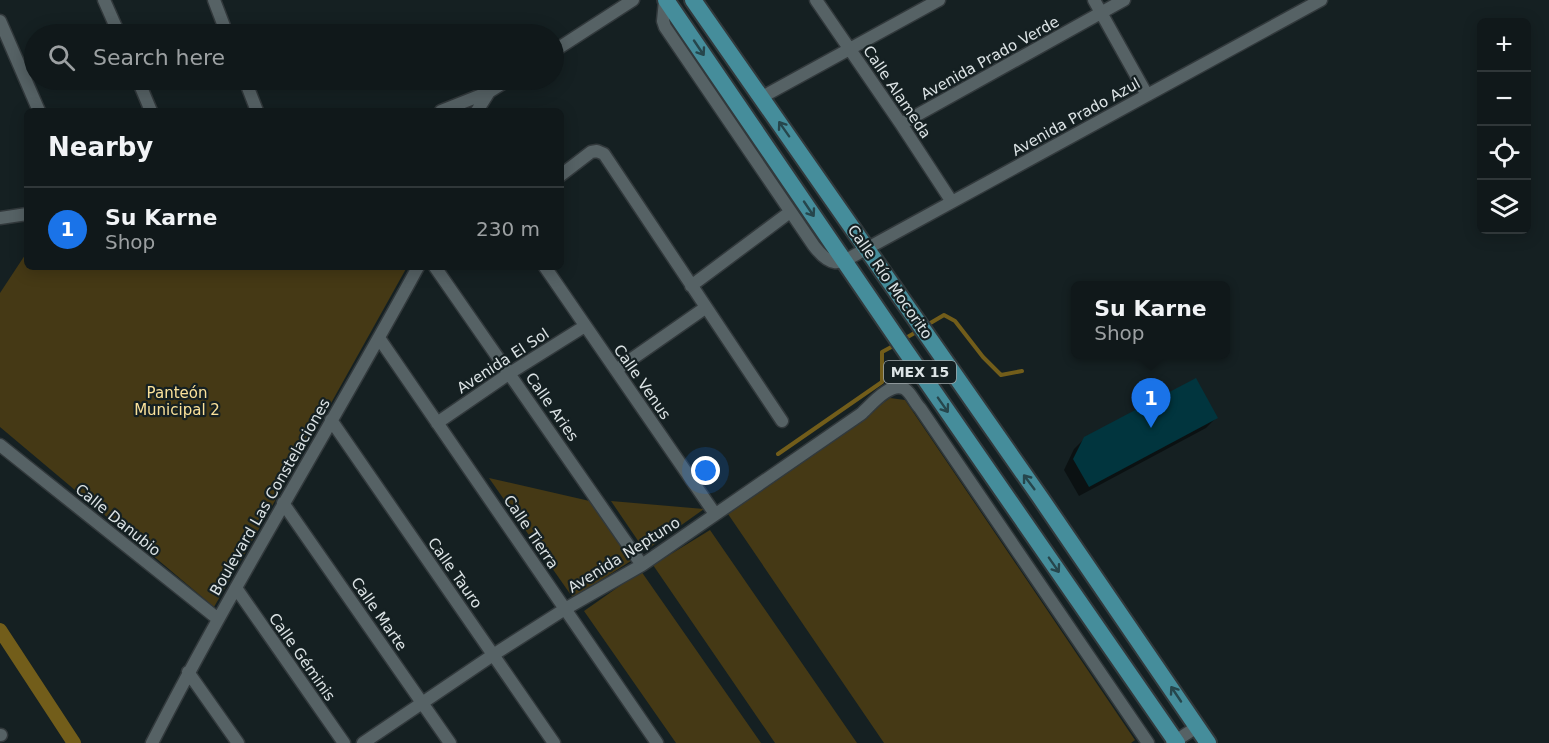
<!DOCTYPE html>
<html lang="en">
<head>
<meta charset="utf-8">
<style>
	body { margin:0; font-family:"DejaVu Sans",sans-serif; background:#192123; color:#f1f3f6 }
	.controls { position:absolute; right:18px; top:18px; display:grid; overflow:hidden; border-radius:9px; box-shadow:0 3px 15px #0003 }
	.controls button { width:54px; height:54px; display:grid; place-items:center; padding:0; border:0; border-bottom:2px solid #303739; background:#10181a; color:#f1f3f6; font:30px sans-serif }
	.you { position:absolute; left:706px; top:471px; width:21px; height:21px; margin:-15px; border:4px solid #fff; border-radius:50%; background:#1a73e8; box-shadow:0 0 0 9px #1a73e833 }
	.badge { display:grid; place-items:center; width:39px; height:39px; border-radius:50%; background:#1a73e8; color:#fff; font-size:20px; font-weight:700 }
	.pin { position:absolute; translate:-50% -50px; filter:drop-shadow(0 2px 3px #0008) }
	.pin::after { content:''; position:absolute; top:32px; width:21px; height:18px; background:inherit; clip-path:polygon(0 0,100% 0,50% 100%) }
	.popup { position:absolute; left:1071px; top:281px; width:159px; height:78px; box-sizing:border-box; display:grid; place-content:center; border-radius:9px; background:#10181a; filter:drop-shadow(0 2px 4px #0005); font-size:20px; white-space:nowrap; color:#9ca0a2 }
	.popup b { font-size:22px; color:#f1f3f6 }
	.popup::after { content:''; position:absolute; left:50%; top:100%; margin-left:-12px; border:12px solid transparent; border-top-color:#10181a }
	.list { margin:0; padding:0; list-style:none }
	h2 { display:flex; justify-content:space-between; align-items:center; height:78px; margin:0; padding:0 24px; font-size:26px }
	h2 small { font-size:20px; font-weight:400; color:#9ca0a2 }
	.list li { display:grid; grid-template-columns:39px 1fr auto; gap:18px; align-items:center; box-sizing:border-box; height:84px; padding:0 24px; border-top:2px solid #303739 }
	.list b { display:block; font-size:22px; white-space:nowrap }
	.list p { margin:0; font-size:20px; white-space:nowrap; color:#9ca0a2 }
	.list em { font-size:20px; font-style:normal; color:#9ca0a2 }
	.icon { flex:none; width:33px; height:33px; fill:none; stroke:currentColor; stroke-width:2; stroke-linecap:round; stroke-linejoin:round }
	.map { position:relative; flex:none; width:1549px; height:743px; overflow:hidden }
	.search { position:absolute; background:#10181a; box-shadow:0 3px 15px #0003; left:24px; top:24px; width:540px; height:66px; display:flex; align-items:center; gap:15px; box-sizing:border-box; padding:0 21px; border-radius:33px; color:#9ca0a2; font-size:22px }
	.panel { position:absolute; background:#10181a; box-shadow:0 3px 15px #0003; left:24px; top:108px; width:540px; height:162px; border-radius:9px }
	.map>svg:first-child { display:block }
</style>
</head>
<body>
<div class="map">
<svg width="1549" height="743" viewBox="0 0 1549 743">
	<rect width="100%" height="100%" fill="#152022"/>
	<path fill="#453915" d="M27 252V267H407L325 414 214 607 0 427V293Z
		M890 398 905 400 1135 740 1131 743H884L728 514Z
		M489 478 594 502 634 559 573 598Z
		M611 501 704 509 645 551Z
		M710 530 857 743H775L653 565Z
		M641 571 761 743H676L584 611Z"/>
	<path fill="#0007" d="M1216 418 1206 428 1079 496 1064 470 1074 449 1085 438Z"/>
	<g fill="none" stroke-linecap="round" stroke-linejoin="round">
		<path stroke="#725d1a" stroke-width="4" d="M927 325 944 315 955 321 983 357 1001 375 1022 371
			M904 339 918 331
			M778 454 882 382V352L895 345"/>
		<path stroke="#725d1a" stroke-width="14" d="M0 630 74 743"/>
	</g>
	<path fill="#01353e" d="M1196 378 1218 418 1089 487 1073 459 1084 437Z"/>
	<g fill="none" stroke-linecap="round" stroke-linejoin="round">
		<g stroke="#32393c" stroke-width="15">
			<path id="minor" d="M104 0 119 34
				M214 0 227 34
				M665 0 663 21 665 27 814 246C834 272 841 262 866 249L1321 0
				M816 0 901 124 952 202
				M1094 0 1147 95
				M0 21 39 111
				M554 51 633 0
				M138 80 151 111
				M245 80 257 111
				M762 97 939 0
				M441 111 489 92 508 80
				M477 111 489 92
				M901 124 1124 0
				M561 175 591 152 597 151 604 154 782 421
				M0 218 27 214
				M435 267 642 565
				M545 267 715 514
				M691 286 790 212
				M379 338 657 743
				M616 370 705 308
				M331 420 554 743
				M437 423 510 373 585 326
				M0 445 218 619
				M283 503 450 743
				M236 588 344 743
				M188 672 238 743
				M0 735H1
				M152 743C235 581 331 427 418 267
				M363 743 493 655 565 609 642 565 861 414C870 406 891 380 905 389 911 393 915 403 920 408L1148 743
				M1172 743 1197 727"/>
		</g>
		<g stroke="#32393c" stroke-width="20">
			<path id="primary" d="M666 0 905 350 1177 743
				M693 0 1040 497 1208 743"/>
		</g>
		<use href="#minor" stroke="#566265" stroke-width="12"/>
		<use href="#primary" stroke="#458d9b" stroke-width="16"/>
	</g>
	<defs><path id="oneway-shaft" d="M-6 0H5M1.5-3L5.5 0L1.5 3" fill="none" stroke-width="1.6" stroke-linecap="round" stroke-linejoin="round" transform="scale(1.5)"/></defs>
	<g stroke="#26464c">
		<use href="#oneway-shaft" transform="translate(699 48) rotate(56)"/>
		<use href="#oneway-shaft" transform="translate(784 129) rotate(-125)"/>
		<use href="#oneway-shaft" transform="translate(809 209) rotate(56)"/>
		<use href="#oneway-shaft" transform="translate(943 405) rotate(55)"/>
		<use href="#oneway-shaft" transform="translate(1029 482) rotate(-127)"/>
		<use href="#oneway-shaft" transform="translate(1054 565) rotate(55)"/>
		<use href="#oneway-shaft" transform="translate(1176 694) rotate(-124)"/>
	</g>
	<g text-anchor="middle" dominant-baseline="central" stroke-width="4.5" stroke-linejoin="round" paint-order="stroke">
		<rect fill="#152022" stroke="#a0a8aa" stroke-width="1.5" x="884" y="361" width="72" height="22" rx="4.5"/>
		<g font-size="14" font-weight="bold" fill="#dce3e5">
			<text x="920" y="372">MEX 15</text>
		</g>
		<g font-size="15" fill="#dce3e5" stroke="#152022">
			<text transform="translate(990 58) rotate(-29)">Avenida Prado Verde</text>
			<text transform="translate(897 92) rotate(56)">Calle Alameda</text>
			<text transform="translate(1076 117) rotate(-29)">Avenida Prado Azul</text>
			<text transform="translate(890 282) rotate(55)">Calle Río Mocorito</text>
			<text transform="translate(503 361) rotate(-33)">Avenida El Sol</text>
			<text transform="translate(642 382) rotate(55)">Calle Venus</text>
			<text transform="translate(552 407) rotate(55)">Calle Aries</text>
			<text transform="translate(270 497) rotate(-60)">Boulevard Las Constelaciones</text>
			<text transform="translate(118 520) rotate(39)">Calle Danubio</text>
			<text transform="translate(531 532) rotate(56)">Calle Tierra</text>
			<text transform="translate(624 555) rotate(-32)">Avenida Neptuno</text>
			<text transform="translate(455 573) rotate(55)">Calle Tauro</text>
			<text transform="translate(379 614) rotate(55)">Calle Marte</text>
			<text transform="translate(302 657) rotate(55)">Calle Géminis</text>
		</g>
		<g font-size="15" fill="#fae19a" stroke="#152022">
			<text x="177" y="393">Panteón<tspan x="177" dy="17">Municipal 2</tspan></text>
		</g>
	</g>
</svg>
<div class="controls">
<button>+</button>
<button>−</button>
<button><svg class="icon" aria-label="locate" viewBox="0 0 24 24"><circle cx="12" cy="12" r="6"/><path d="M12 2v4M12 18v4M2 12h4M18 12h4"/></svg></button>
<button><svg class="icon" aria-label="layers" viewBox="0 0 24 24"><path d="M12 4l9 5-9 5-9-5zM3 14l9 5 9-5"/></svg></button>
</div>
<div class="you"></div>
<div class="pin badge" style="left:1151px;top:428px">1</div>
<div class="popup"><b>Su Karne</b>Shop</div>
<div class="search"><svg class="icon" aria-label="search" viewBox="0 0 24 24"><circle cx="10" cy="10" r="6"/><path d="M15 15l6 6"/></svg>Search here</div>
<section class="panel">
<h2>Nearby<small></small></h2>
<ul class="list">
<li><span class="badge">1</span><div><b>Su Karne</b><p>Shop</p></div><em>230 m</em></li>
</ul>
</section>
</div>
</body>
</html>
